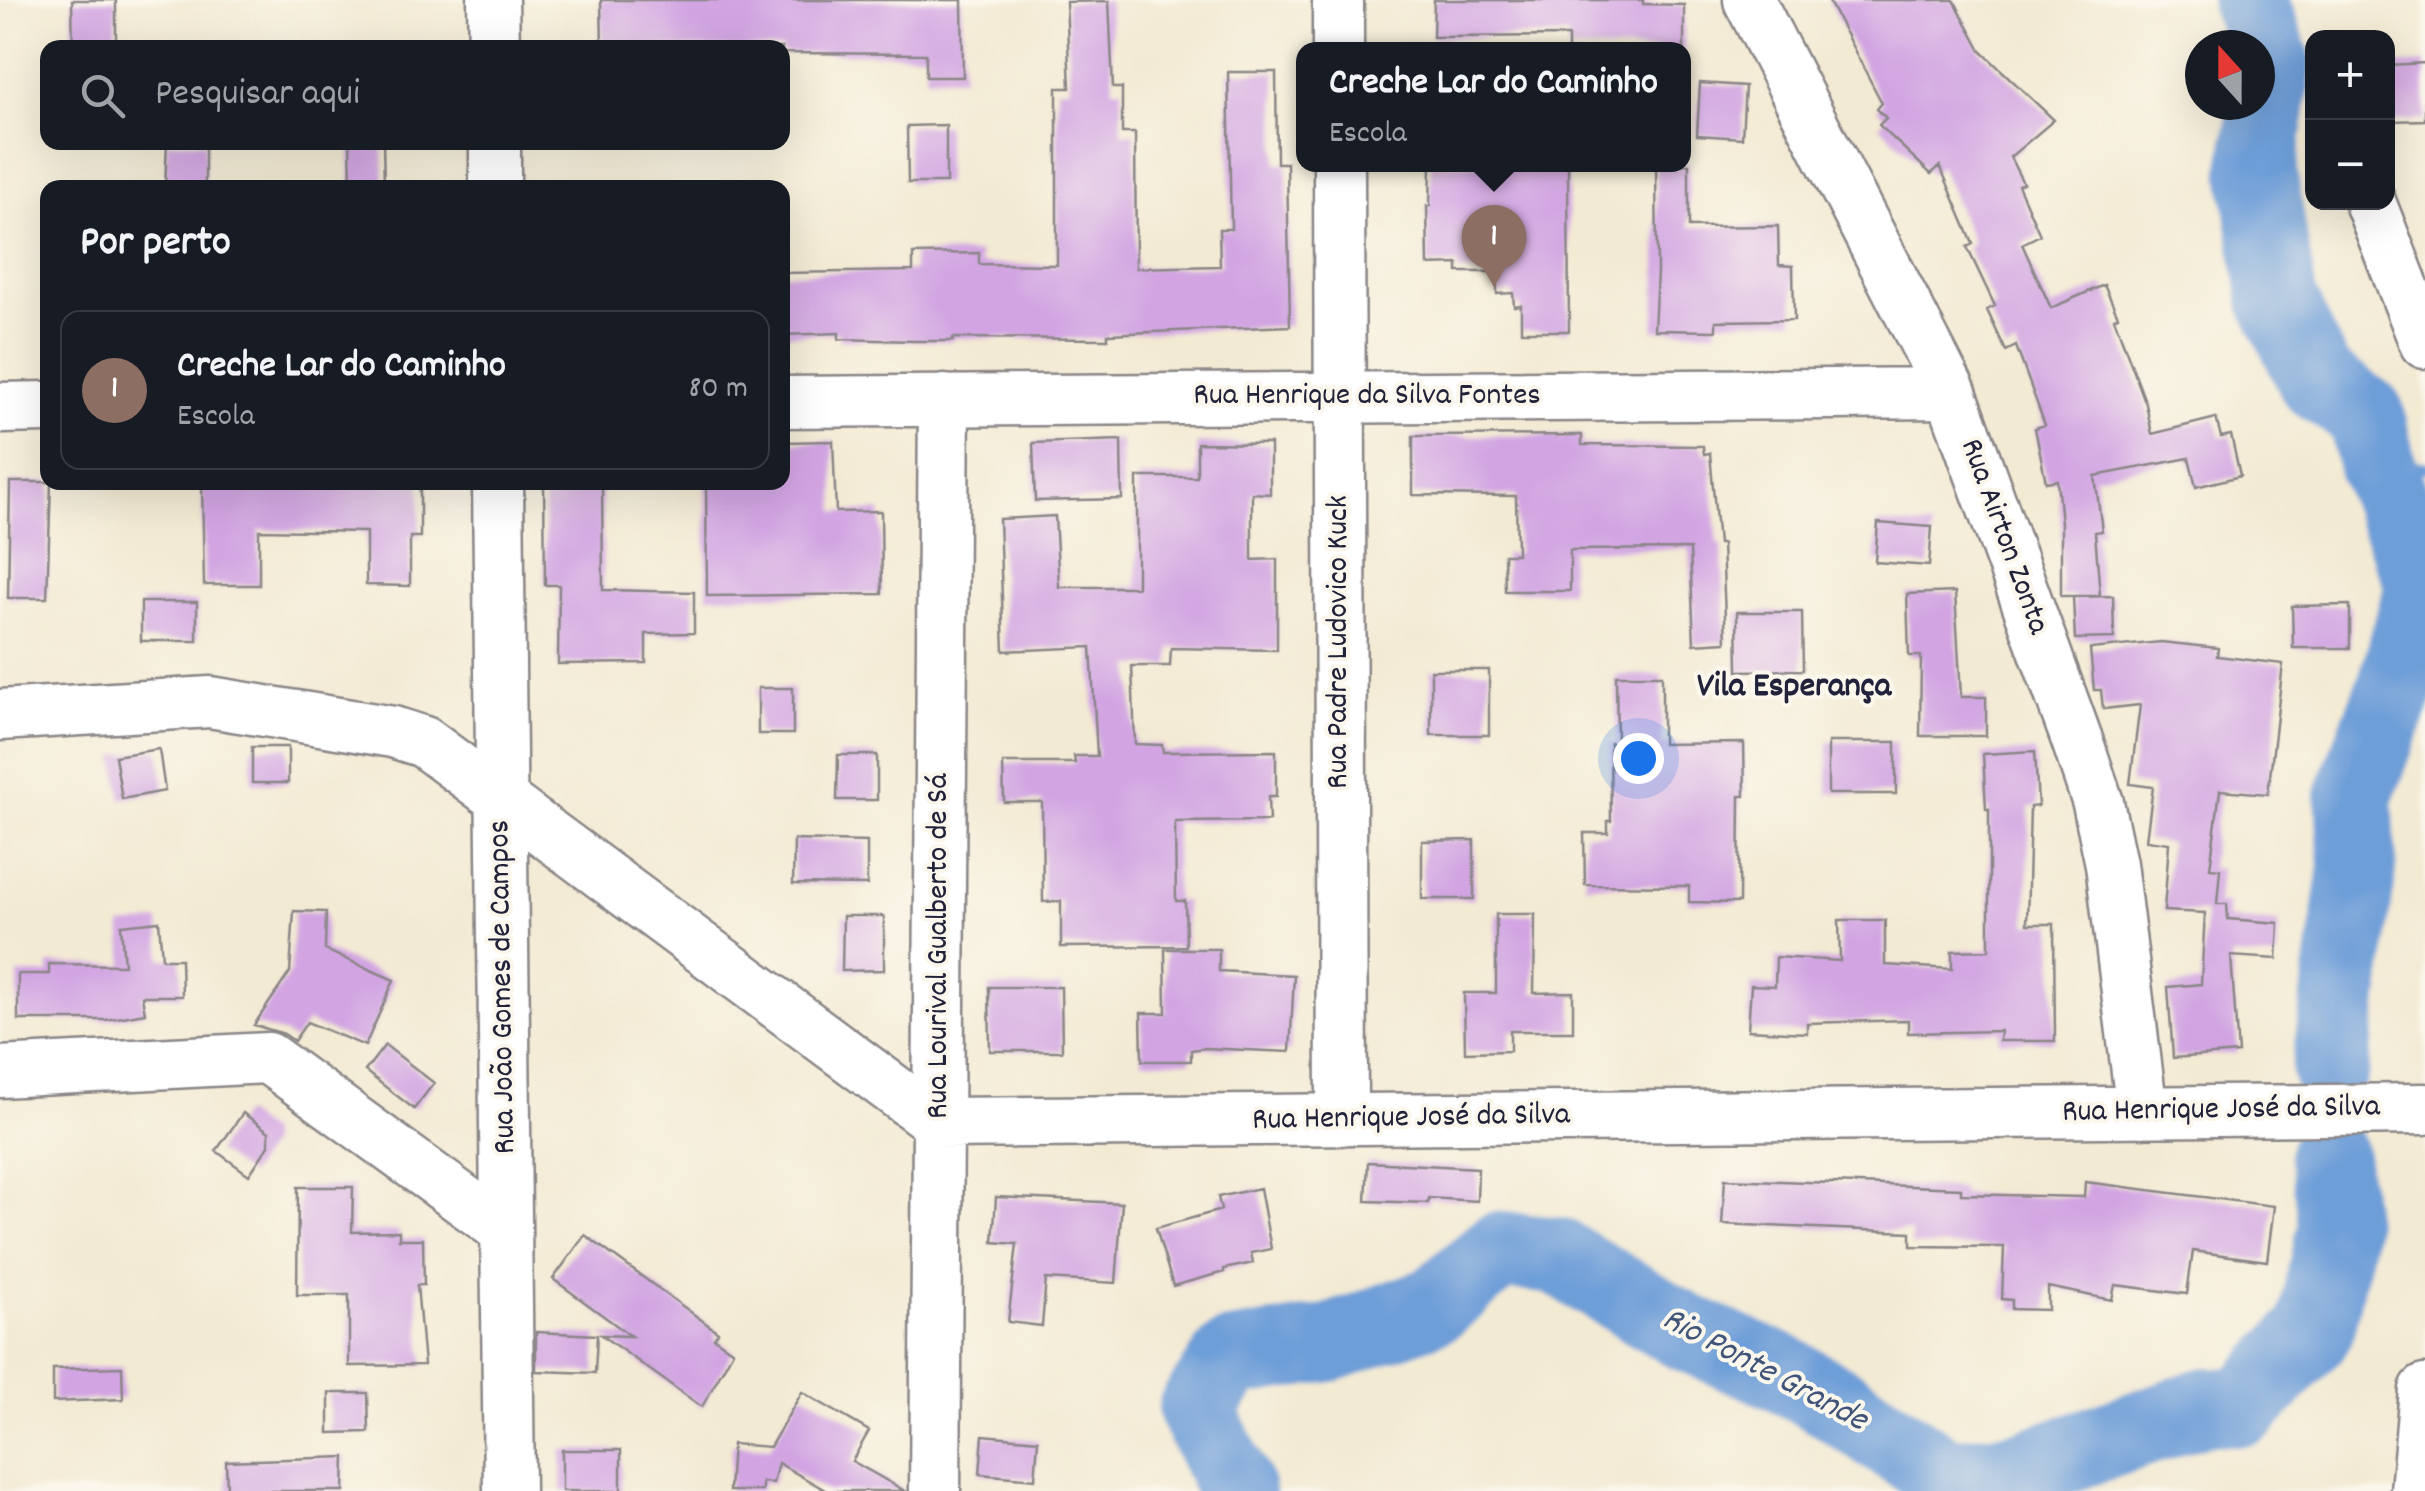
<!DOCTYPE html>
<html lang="pt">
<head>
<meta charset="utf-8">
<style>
	body { margin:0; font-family:Dekko,sans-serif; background:#20242c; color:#f1f3f6 }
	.controls { position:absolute; right:30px; top:30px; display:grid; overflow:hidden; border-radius:20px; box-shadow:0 10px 40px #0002 }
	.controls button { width:90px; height:90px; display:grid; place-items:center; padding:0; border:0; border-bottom:2px solid #363941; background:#171b24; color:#f1f3f6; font:50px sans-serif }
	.compass { position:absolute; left:2185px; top:30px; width:90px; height:90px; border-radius:50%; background:#171b24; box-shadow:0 10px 40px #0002; rotate:339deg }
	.you { position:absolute; left:1638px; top:758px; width:35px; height:35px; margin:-25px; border:8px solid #fff; border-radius:50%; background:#1a73e8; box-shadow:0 0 0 15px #1a73e833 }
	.badge { display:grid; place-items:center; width:65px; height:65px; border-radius:50%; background:#8c9099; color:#fff; font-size:32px; font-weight:700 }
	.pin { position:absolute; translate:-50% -82px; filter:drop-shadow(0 2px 5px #0008) }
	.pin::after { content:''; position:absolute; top:52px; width:35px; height:30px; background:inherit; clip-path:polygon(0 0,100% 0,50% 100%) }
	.popup { position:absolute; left:1296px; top:42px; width:395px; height:130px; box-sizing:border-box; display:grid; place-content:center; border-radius:20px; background:#171b24; filter:drop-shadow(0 2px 8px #0005); font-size:32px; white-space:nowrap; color:#9ea1a6 }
	.popup b { font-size:38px; color:#f1f3f6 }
	.popup::after { content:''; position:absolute; left:50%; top:100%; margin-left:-20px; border:20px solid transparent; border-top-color:#171b24 }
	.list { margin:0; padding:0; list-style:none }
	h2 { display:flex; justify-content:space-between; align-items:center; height:130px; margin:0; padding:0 40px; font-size:42px }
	h2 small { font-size:32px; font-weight:400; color:#9ea1a6 }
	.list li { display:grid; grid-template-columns:65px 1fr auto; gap:30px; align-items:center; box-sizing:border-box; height:160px; margin:0 20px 20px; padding:0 20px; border:2px solid #363941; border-radius:20px }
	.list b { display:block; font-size:38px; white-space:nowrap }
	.list p { margin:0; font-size:32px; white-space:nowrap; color:#9ea1a6 }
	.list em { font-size:32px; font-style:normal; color:#9ea1a6 }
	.icon { flex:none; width:55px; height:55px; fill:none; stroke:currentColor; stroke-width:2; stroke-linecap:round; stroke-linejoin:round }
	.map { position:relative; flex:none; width:2425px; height:1491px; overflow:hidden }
	.search { position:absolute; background:#171b24; box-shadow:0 10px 40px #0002; left:40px; top:40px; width:750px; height:110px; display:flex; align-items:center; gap:25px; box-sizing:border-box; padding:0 35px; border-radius:20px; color:#9ea1a6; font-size:38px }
	.panel { position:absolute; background:#171b24; box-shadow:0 10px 40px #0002; left:40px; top:180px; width:750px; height:310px; border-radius:20px }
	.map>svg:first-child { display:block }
</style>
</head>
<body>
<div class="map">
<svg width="2425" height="1491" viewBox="0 0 2425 1491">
	<rect width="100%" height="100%" fill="#fbf7ec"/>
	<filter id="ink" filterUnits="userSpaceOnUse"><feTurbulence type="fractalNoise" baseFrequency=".01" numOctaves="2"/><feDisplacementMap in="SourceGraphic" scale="20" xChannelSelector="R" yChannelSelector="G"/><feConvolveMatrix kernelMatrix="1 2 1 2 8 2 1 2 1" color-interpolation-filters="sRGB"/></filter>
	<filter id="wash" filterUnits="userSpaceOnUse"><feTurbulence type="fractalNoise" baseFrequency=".0048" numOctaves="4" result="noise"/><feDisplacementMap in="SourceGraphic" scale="40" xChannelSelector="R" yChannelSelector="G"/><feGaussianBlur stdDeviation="2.25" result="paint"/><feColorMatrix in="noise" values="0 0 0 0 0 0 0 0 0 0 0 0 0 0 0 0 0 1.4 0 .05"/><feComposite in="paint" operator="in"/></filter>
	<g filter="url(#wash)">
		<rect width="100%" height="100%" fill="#f3ead3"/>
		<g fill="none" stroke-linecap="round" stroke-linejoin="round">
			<path stroke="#6e9ed8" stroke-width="12" d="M2377 466 2425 467"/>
			<path stroke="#6e9ed8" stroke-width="78" d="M2249 0 2273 65 2258 171 2278 300 2316 380 2366 415 2377 466 2424 585 2397 684 2354 796 2358 867 2330 1069
				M1236 1491 1197 1409 1231 1359 1330 1343 1435 1305 1500 1250 1557 1256 1683 1331 1784 1374 1834 1402 1949 1478 2024 1469 2206 1406 2244 1407 2315 1330 2337 1226 2328 1155"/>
		</g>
		<g id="blocks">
			<path fill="#d2a5e2" d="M72 0H116V48H73Z
				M601 0H962L963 77H926V54L782 53V48H602Z
				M1434 0H1643V4L1684 5V50H1568V36L1433 37Z
				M1828 0H1954L1981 51 2054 120 2010 157 2023 183 2018 185 2040 235 2022 244 2051 308 2104 285 2118 316 2114 318 2146 404 2152 434 2216 418 2221 437 2231 435 2240 476 2196 487 2189 458 2095 476 2102 531 2095 532 2100 596H2061V523L2057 480 2046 482 2035 428 2045 425 2016 346 2006 351 1987 310 1995 306 1967 247 1973 244 1940 166 1931 174 1879 125 1886 118 1877 109 1882 103Z
				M1109 1 1113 88H1122V133H1135L1136 268 1220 266 1219 229H1231L1228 72H1276L1277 163H1287L1290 326 1108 334V339L953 338V341H914L839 339V333L782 335V273L913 271V254L979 253V264L1057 265V88H1070L1066 2Z
				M2425 63V120L2392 121 2389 65Z
				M1700 83 1745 86 1742 138 1697 135Z
				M946 125V183H908L907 126Z
				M167 142H205V188H165Z
				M350 142H383L384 188H351Z
				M1431 164H1568L1569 331H1521V305L1514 306 1513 293 1497 294V272H1458V264L1428 265 1427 206H1430Z
				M1656 164H1689V227L1778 226 1779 265 1793 266 1794 320 1716 321V331L1654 330 1657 272Z
				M1582 435V445L1703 446 1704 454 1710 453 1718 544H1722L1726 642 1694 644 1690 549 1570 550V591H1505L1504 554H1517L1516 496 1413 495V436Z
				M1121 440 1122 499 1035 501 1033 443Z
				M833 441 836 512 881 511 882 594 707 596 706 482H782V442Z
				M1197 443 1270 444V494L1252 493V560L1277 559V650L1171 648 1170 666H1132L1135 744 1162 745 1163 752 1276 751V797H1268L1269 821 1175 822 1176 901H1185L1186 946 1061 947V901L1043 902 1042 802H1004L1003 763H1075L1074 756H1097L1091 647 1004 651 999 519 1055 516 1059 587H1137V477H1197Z
				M10 482H51L47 598H8Z
				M202 482H420V537H410V586L366 585V532L259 530V585H204Z
				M544 482H602L603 590 694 592V633L646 634V663L558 664 559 585H545Z
				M1878 523 1932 527 1929 566 1875 562Z
				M1955 592 1961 697H1986V736H1920L1921 656H1909L1907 594Z
				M2113 596 2114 638 2075 639 2073 597Z
				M141 602H197V641H141Z
				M2350 605V648H2293L2292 606Z
				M1737 612H1802L1803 670 1738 671Z
				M2161 642 2218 648 2217 656 2283 664 2268 794 2220 790 2210 868 2220 869 2217 904H2227L2228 919 2279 923 2277 959 2231 956 2238 1053 2173 1058 2168 987 2201 984 2205 913 2164 911 2169 843 2146 840 2153 787 2130 784 2140 705 2103 709 2101 690H2094L2090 649Z
				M1431 670H1489V735H1431Z
				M1616 675H1662V744L1744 743 1745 796H1740L1739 903 1689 902V886L1585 885 1584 833H1608V821H1611L1610 743H1617Z
				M758 688H793V734H758Z
				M1828 742H1896V794H1828Z
				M252 747H288V783H252Z
				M159 749 165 791 122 799 115 756Z
				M2035 751 2038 806 2030 807 2027 924H2054L2055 1041H1999L2000 1031 1908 1033V1020L1807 1023V1033L1748 1030 1751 985 1775 986 1776 957 1840 961 1839 920H1885V965L1952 969V951L1989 950V809H1986L1983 754Z
				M838 755H877V800H837Z
				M794 840 867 842V885L793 884Z
				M1474 840V899H1422V841Z
				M294 911 326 912 325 950 394 980 365 1046 307 1022 294 1041 284 1034 254 1025 290 972Z
				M1496 914H1535L1534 993 1573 992V1031H1510V1051L1465 1052 1464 993H1496Z
				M843 916H884V970L842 971Z
				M159 921 162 959H181L182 996H142L145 1013 106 1020H18V974H49V964L124 965 121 925Z
				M1165 949H1219V971L1294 975 1290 1052 1205 1048 1191 1050V1061H1142L1141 1013H1166Z
				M989 987H1061L1062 1051H990Z
				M385 1045 434 1083 414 1109 365 1071Z
				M243 1113 269 1132V1145L249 1175 216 1151Z
				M1368 1162 1478 1168 1477 1201 1429 1198 1428 1203 1366 1201Z
				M1725 1179 1961 1188V1194L2084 1197 2085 1182 2274 1206 2267 1261 2193 1251 2187 1294 2115 1285 2112 1300 2048 1287V1310L2012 1309V1300L2002 1299 2004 1247 1911 1246V1232L1722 1224Z
				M298 1187H353L352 1232 399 1231V1239H423L424 1285H417L424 1365 349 1366V1295H297Z
				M1260 1188 1271 1249 1251 1253 1253 1263 1224 1269V1272L1173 1286 1156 1228 1221 1210 1218 1197Z
				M996 1197 1122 1203 1116 1283 1046 1279 1042 1326 1008 1322 1017 1244 993 1242Z
				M585 1235 718 1332 714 1338 733 1351 702 1407 601 1335 631 1336 553 1279Z
				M536 1332 597 1335 595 1373 536 1371Z
				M122 1367 123 1399 53 1402V1369Z
				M802 1392 869 1431 852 1461 905 1491H827L778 1463 773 1483 762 1482V1491H729L732 1444 770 1447Z
				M329 1393H368L369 1432 329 1433Z
				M983 1435 1038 1440 1035 1479 980 1474Z
				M562 1450H621V1491H562Z
				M345 1457 344 1491H227L226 1461Z"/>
		</g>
	</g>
	<g filter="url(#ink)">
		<use href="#blocks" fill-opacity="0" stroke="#8a8687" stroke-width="2.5"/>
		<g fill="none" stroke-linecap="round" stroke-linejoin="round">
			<g stroke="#8a8687" stroke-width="55">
				<path id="minor" d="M493 0 494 48
					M1338 0V49
					M1749 0 1951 393 2077 740 2098 803 2111 864 2142 1112
					M495 142V188
					M1339 164 1342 1120
					M2370 202 2425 343
					M782 402 1951 393
					M0 408 48 407
					M498 482 509 1491
					M0 715 210 702 393 732 424 742 938 1123 2425 1109
					M0 1072 268 1058 506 1231
					M935 1491 944 400
					M2416 1491 2425 1390"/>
			</g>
			<use href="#minor" stroke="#fff" stroke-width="50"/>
		</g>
	</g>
	<g text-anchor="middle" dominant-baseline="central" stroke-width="8" stroke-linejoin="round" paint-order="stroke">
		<g font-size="32" fill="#22223b" stroke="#fbf7ec">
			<text x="1367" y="397">Rua Henrique da Silva Fontes</text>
			<text transform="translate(2003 537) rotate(70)">Rua Airton Zonta</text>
			<text transform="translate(1340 642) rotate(-90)">Rua Padre Ludovico Kuck</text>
			<text transform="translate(940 946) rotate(-90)">Rua Lourival Gualberto de Sá</text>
			<text transform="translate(504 987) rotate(-91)">Rua João Gomes de Campos</text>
			<text transform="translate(2221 1111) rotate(-1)">Rua Henrique José da Silva</text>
			<text transform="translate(1411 1119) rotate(-1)">Rua Henrique José da Silva</text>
		</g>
		<g font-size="35" font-weight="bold" fill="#22223b" stroke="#fbf7ec">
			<text x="1794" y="688">Vila Esperança</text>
		</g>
		<g font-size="35" font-style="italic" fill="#40547a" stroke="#fbf7ec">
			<text transform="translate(1764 1371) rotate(28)">Rio Ponte Grande</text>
		</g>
	</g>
</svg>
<div class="controls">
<button>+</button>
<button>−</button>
</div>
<svg class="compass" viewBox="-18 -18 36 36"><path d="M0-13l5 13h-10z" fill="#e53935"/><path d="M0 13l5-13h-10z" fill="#9ea1a6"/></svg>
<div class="you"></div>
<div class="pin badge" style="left:1494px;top:287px;background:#8d6e63">1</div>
<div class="popup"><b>Creche Lar do Caminho</b>Escola</div>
<div class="search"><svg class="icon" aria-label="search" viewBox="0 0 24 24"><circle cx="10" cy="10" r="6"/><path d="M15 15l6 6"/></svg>Pesquisar aqui</div>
<section class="panel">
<h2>Por perto<small></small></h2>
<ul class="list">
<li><span class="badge" style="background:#8d6e63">1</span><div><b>Creche Lar do Caminho</b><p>Escola</p></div><em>80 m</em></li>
</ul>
</section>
</div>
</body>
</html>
